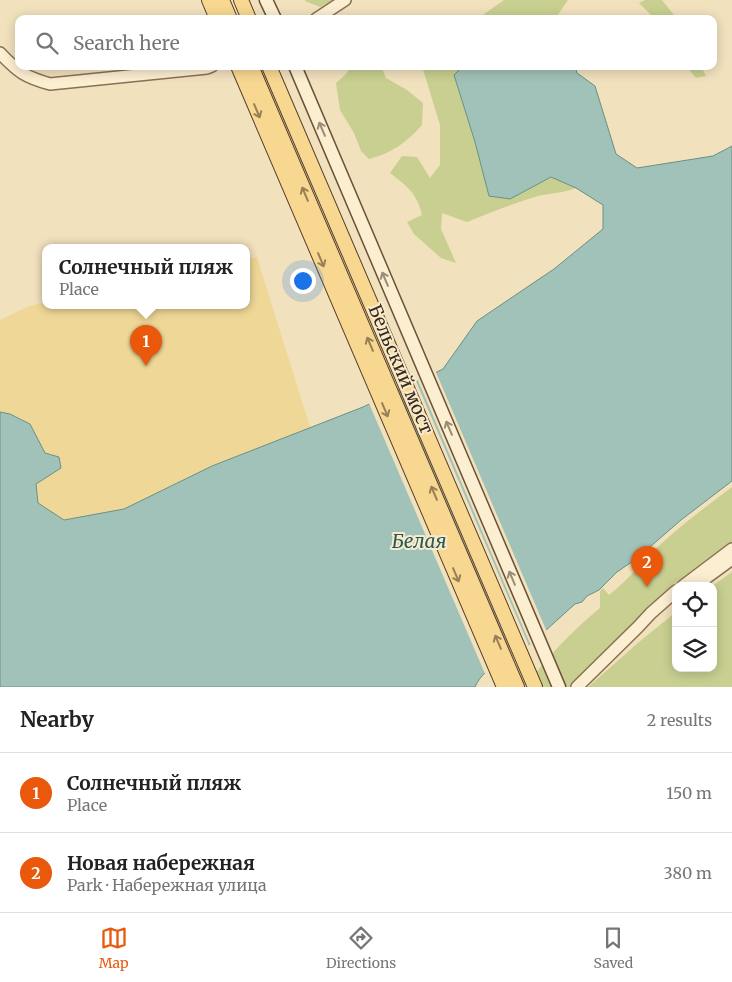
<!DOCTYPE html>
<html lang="en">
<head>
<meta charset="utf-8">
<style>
	body { margin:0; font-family:Merriweather,serif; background:#f2f2f2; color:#222 }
	.controls { position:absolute; right:15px; bottom:15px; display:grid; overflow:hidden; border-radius:10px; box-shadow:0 2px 12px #0003 }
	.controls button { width:45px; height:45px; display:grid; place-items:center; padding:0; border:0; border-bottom:1px solid #e0e0e0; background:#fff; color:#222; font:25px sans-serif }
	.you { position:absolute; left:302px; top:280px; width:18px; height:18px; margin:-12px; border:4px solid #fff; border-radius:50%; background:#1a73e8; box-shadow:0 0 0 8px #1a73e833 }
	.badge { display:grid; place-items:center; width:32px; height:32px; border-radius:50%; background:#ea580c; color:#fff; font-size:16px; font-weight:700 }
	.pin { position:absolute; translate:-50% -41px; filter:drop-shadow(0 1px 2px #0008) }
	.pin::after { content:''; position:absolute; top:26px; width:18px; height:15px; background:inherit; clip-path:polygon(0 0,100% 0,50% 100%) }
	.popup { position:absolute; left:42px; top:244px; width:208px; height:65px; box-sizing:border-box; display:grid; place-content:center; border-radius:10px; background:#fff; filter:drop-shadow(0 1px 4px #0005); font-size:16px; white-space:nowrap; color:#767676 }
	.popup b { font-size:19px; color:#222 }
	.popup::after { content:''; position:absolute; left:50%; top:100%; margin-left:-10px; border:10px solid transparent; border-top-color:#fff }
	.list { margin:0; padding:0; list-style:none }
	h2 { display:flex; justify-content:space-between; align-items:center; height:65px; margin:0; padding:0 20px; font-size:21px }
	h2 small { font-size:16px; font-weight:400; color:#767676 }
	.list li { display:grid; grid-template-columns:32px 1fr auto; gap:15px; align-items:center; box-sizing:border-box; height:80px; padding:0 20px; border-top:1px solid #e0e0e0 }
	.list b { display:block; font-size:19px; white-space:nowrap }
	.list p { margin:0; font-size:16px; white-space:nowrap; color:#767676 }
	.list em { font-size:16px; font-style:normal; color:#767676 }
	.icon { flex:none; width:28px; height:28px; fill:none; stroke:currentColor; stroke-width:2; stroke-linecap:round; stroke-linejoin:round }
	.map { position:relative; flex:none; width:732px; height:687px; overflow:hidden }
	.search { position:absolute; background:#fff; box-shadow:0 2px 12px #0003; left:15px; right:15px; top:15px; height:55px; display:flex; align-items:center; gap:12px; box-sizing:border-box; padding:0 18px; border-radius:10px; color:#767676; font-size:19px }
	.sheet { height:225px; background:#fff }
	nav { display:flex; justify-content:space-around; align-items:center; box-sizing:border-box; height:70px; border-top:1px solid #e0e0e0; background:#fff; font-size:14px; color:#767676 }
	nav a { display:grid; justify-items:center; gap:2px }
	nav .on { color:#ea580c }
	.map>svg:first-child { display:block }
</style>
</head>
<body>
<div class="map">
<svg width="732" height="687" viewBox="0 0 732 687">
	<rect width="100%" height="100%" fill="#f1e1bd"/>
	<path fill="#c8cf90" d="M306 0H333L320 7 305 1Z
		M504 0H568L555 19H477Z
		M645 0H662L677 19H655L639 3Z
		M351 66H381L386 78 407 90 423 103 422 125C406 143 392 153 369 159L361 151 354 133 340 110 336 83 346 74Z
		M422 66H463L454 75 475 142 489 196 510 199 551 177 576 188C563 193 551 193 538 196 514 203 490 213 467 222L442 213 441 229 456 263 441 258 414 234 407 222 422 215C417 193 407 186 390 173L402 156 417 157 430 178 440 165V125Z
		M686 66H701L706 76 696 78Z
		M732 487V544C673 586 622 636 571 687H525C547 657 571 632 600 608V591L603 588 609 595C630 579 643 560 662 543 684 523 708 505 732 487Z
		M732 572V687H588L639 642 676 612V668H713L712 586Z"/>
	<path fill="#efd897" d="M257 257 310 427 212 466 124 509 64 520 38 503 36 484 60 468C55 463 48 458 44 451 30 428 31 417 0 412V320L29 306 46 302V305H246V260Z"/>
	<path fill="#a1c2b8" stroke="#689086" d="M463 66H575L577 73 595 86 616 154 637 168 713 156 732 146V481L681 520 636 559 617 572 599 590 587 596 582 602 575 604C559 618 544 633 527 646 510 660 485 664 475 687H0V412L10 414 30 424 45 453 59 457 61 468 36 484 38 503 64 520 124 509 212 466 363 407 443 369 477 321 554 269 603 229V205L576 188 551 177 510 199 489 196 475 142 454 75Z"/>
	<path fill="#f1e1bd" d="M435 370 547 632 531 646 417 378Z
		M415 379 530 648 513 657 398 387Z
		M395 388 491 670 486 676 368 401Z"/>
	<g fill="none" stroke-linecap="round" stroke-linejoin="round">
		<g stroke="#8a7155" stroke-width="14">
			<path id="tertiary" d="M316 19 345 0
				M0 53C18 72 25 77 50 84L207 68 212 66
				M683 586 732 549
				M695 586 732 559
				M577 687 638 627 651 613 676 591"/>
		</g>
		<g stroke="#6b5238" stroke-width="15">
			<path id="secondary" d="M266 0 275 19
				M295 66 559 687"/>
		</g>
		<g stroke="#573f2a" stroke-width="16">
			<path id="primary" d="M209 0 217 19
				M222 0 230 19
				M241 0 249 19
				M238 66 504 687
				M251 66 517 687
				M269 66 535 687"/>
		</g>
		<use href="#tertiary" stroke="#fbeed1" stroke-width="11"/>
		<use href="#secondary" stroke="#fbeed1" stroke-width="12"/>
		<use href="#primary" stroke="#f8d791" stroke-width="14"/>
	</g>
	<defs><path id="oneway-shaft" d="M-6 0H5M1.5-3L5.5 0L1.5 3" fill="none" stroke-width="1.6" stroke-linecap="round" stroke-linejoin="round" transform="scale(1.25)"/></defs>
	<g stroke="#988056">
		<use href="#oneway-shaft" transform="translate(257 111) rotate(67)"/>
		<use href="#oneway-shaft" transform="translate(305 194) rotate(-113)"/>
		<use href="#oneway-shaft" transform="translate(321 260) rotate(67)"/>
		<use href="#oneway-shaft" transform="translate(370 344) rotate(-113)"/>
		<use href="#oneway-shaft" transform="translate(385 410) rotate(67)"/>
		<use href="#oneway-shaft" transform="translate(434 493) rotate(-113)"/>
		<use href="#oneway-shaft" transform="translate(456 575) rotate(67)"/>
		<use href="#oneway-shaft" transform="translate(498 642) rotate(-113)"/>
	</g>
	<g stroke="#9a8c76">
		<use href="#oneway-shaft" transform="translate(322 129) rotate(-113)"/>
		<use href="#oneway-shaft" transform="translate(385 279) rotate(-113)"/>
		<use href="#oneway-shaft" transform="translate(449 428) rotate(-113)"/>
		<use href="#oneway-shaft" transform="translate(512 578) rotate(-113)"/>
	</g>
	<g text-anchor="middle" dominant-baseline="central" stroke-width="4" stroke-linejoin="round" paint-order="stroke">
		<g font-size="18" fill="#38291b" stroke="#f8ebcd">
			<text transform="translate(401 369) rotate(67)">Бельский мост</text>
		</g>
		<g font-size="19" font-style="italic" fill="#295956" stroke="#f8ebcd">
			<text x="419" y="541">Белая</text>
		</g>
	</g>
</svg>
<div class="controls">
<button><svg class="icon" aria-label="locate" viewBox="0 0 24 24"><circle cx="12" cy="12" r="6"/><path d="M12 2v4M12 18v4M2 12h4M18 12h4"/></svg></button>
<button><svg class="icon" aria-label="layers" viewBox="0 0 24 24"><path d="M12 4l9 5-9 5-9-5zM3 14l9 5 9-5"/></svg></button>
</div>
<div class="you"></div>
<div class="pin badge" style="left:146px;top:366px">1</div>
<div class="popup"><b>Солнечный пляж</b>Place</div>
<div class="pin badge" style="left:647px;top:587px">2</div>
<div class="search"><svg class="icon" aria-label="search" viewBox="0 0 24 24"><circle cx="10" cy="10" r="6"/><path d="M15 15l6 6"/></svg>Search here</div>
</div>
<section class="sheet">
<h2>Nearby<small>2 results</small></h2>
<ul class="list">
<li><span class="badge">1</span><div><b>Солнечный пляж</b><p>Place</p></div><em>150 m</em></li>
<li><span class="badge">2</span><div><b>Новая набережная</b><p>Park · Набережная улица</p></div><em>380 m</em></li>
</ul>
</section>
<nav>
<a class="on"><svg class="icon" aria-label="map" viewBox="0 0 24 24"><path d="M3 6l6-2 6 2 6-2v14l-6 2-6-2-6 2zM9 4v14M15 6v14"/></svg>Map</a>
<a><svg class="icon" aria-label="directions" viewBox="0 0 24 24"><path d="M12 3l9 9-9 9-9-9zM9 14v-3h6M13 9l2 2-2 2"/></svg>Directions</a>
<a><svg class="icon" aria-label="saved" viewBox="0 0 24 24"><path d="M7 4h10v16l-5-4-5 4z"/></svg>Saved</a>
</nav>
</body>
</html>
